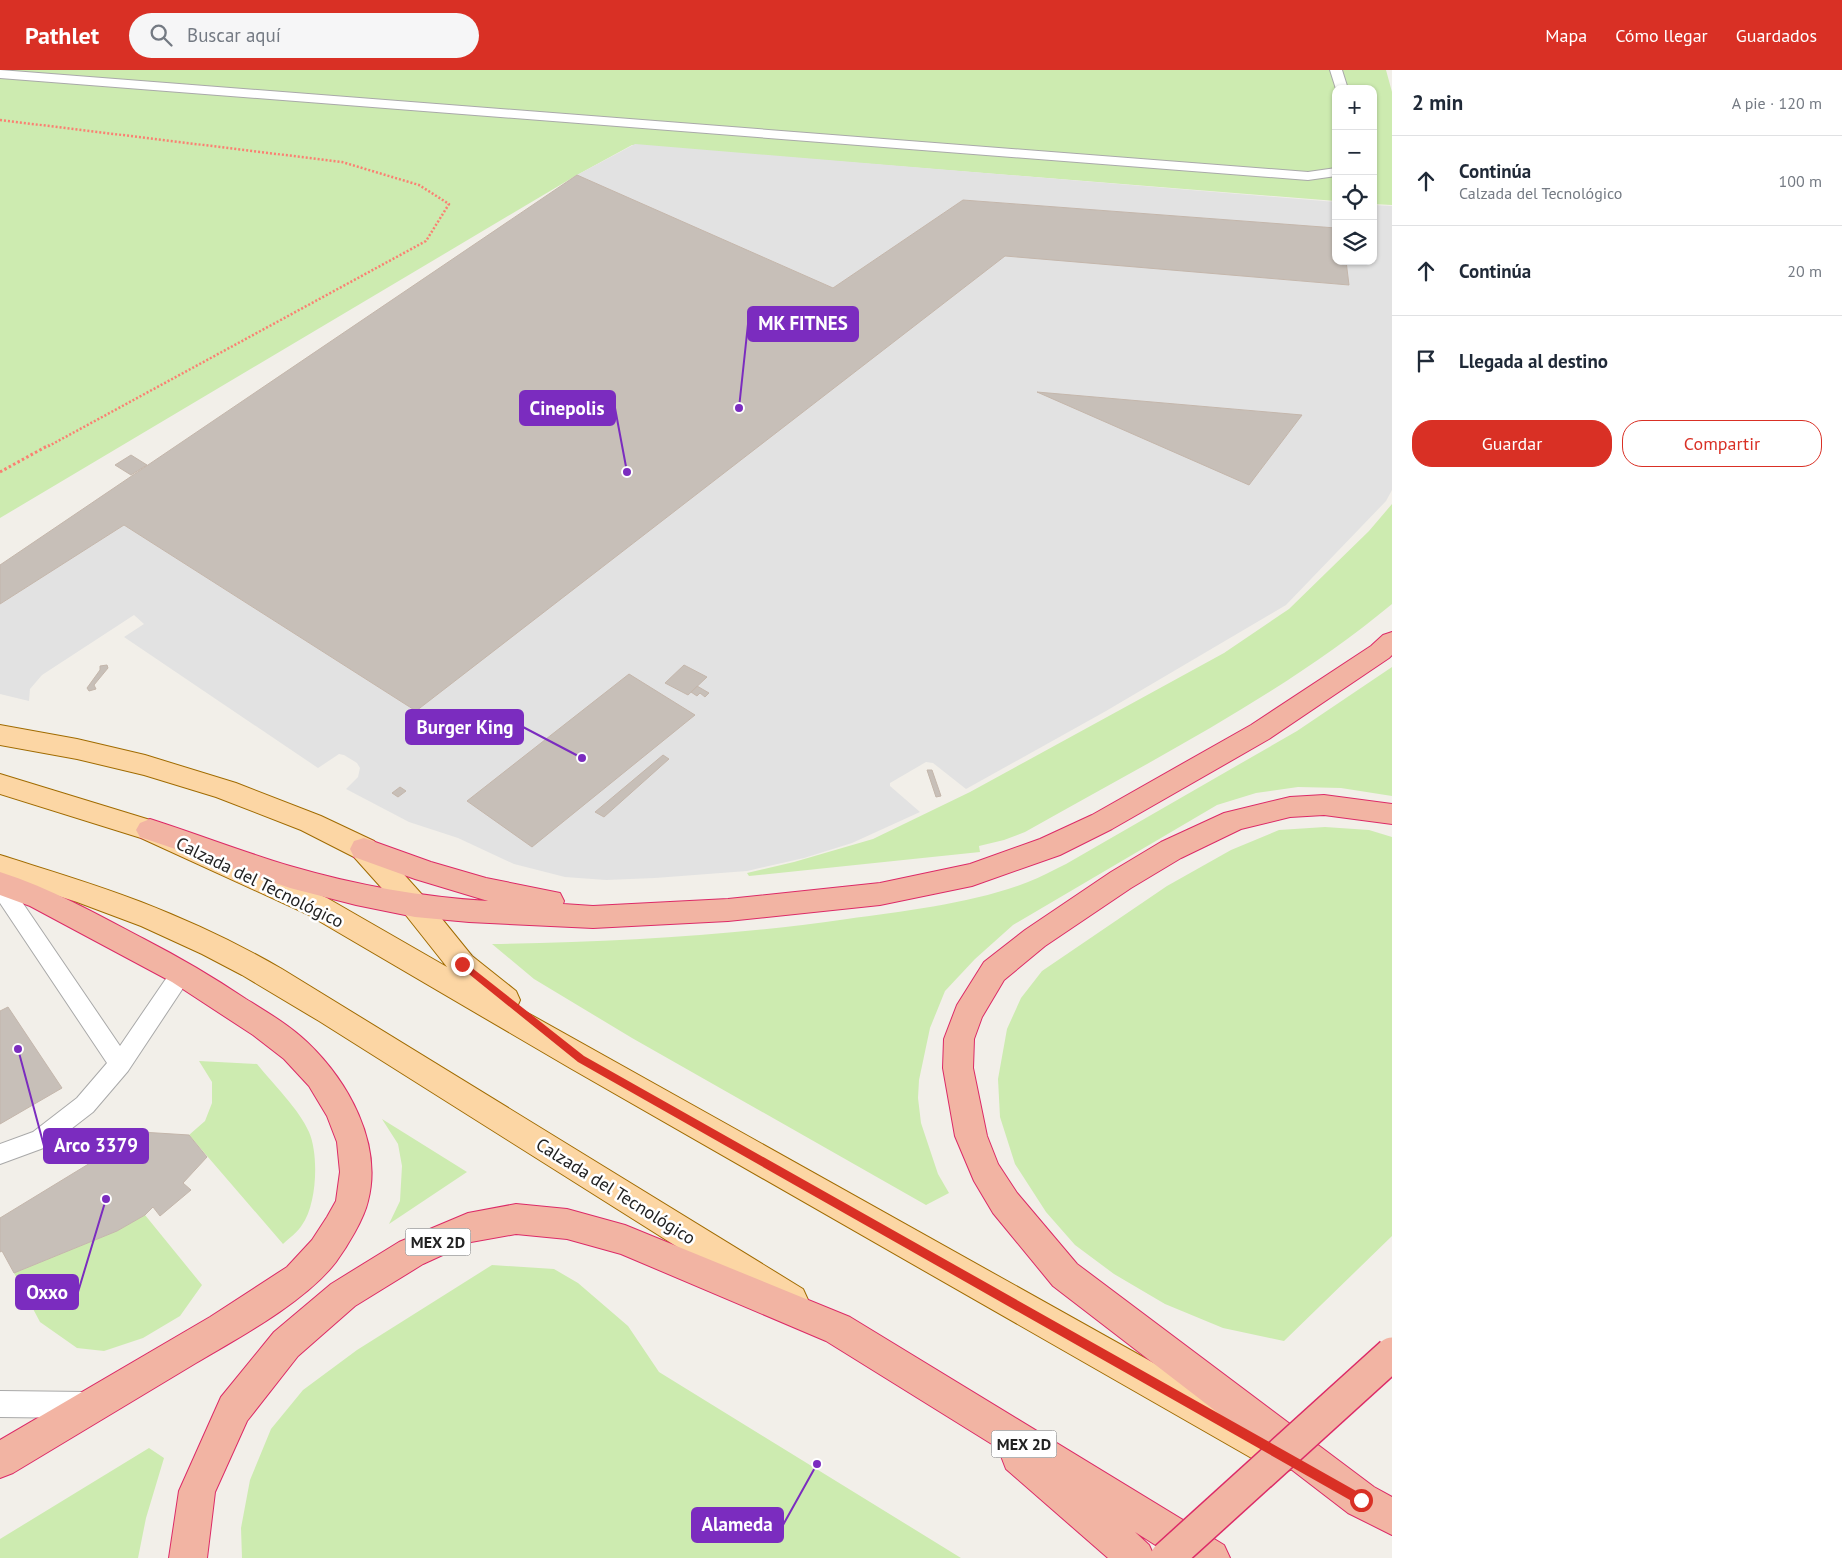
<!DOCTYPE html>
<html lang="es">
<head>
<meta charset="utf-8">
<style>
	body { margin:0; font-family:"PT Sans",sans-serif; background:#f6f6f7; color:#1f2937 }
	.controls { position:absolute; right:15px; top:15px; display:grid; overflow:hidden; border-radius:10px; box-shadow:0 1px 4px #0004 }
	.controls button { width:45px; height:45px; display:grid; place-items:center; padding:0; border:0; border-bottom:1px solid #e0e1e3; background:#fff; color:#1f2937; font:25px sans-serif }
	.stop { position:absolute; width:15px; height:15px; margin:-11px; border:4px solid #d93025; border-radius:50%; background:#fff }
	.stop.end { background:#d93025; border-color:#fff; box-shadow:0 1px 5px #0008 }
	.list { margin:0; padding:0; list-style:none }
	h2 { display:flex; justify-content:space-between; align-items:center; height:65px; margin:0; padding:0 20px; font-size:21px }
	h2 small { font-size:16px; font-weight:400; color:#747a83 }
	.list li { display:grid; grid-template-columns:32px 1fr auto; gap:15px; align-items:center; box-sizing:border-box; height:90px; padding:0 20px; border-top:1px solid #e0e1e3 }
	.list b { display:block; font-size:19px; white-space:nowrap }
	.list p { margin:0; font-size:16px; white-space:nowrap; color:#747a83 }
	.list em { font-size:16px; font-style:normal; color:#747a83 }
	.actions { display:flex; gap:10px; padding:15px 20px }
	.actions a { flex:1; padding:11px 0; border:1px solid #d93025; border-radius:20px; text-align:center; font-size:18px; color:#d93025 }
	.actions .main { background:#d93025; color:#fff }
	.icon { flex:none; width:28px; height:28px; fill:none; stroke:currentColor; stroke-width:2; stroke-linecap:round; stroke-linejoin:round }
	.map { position:relative; flex:none; width:1392px; height:1488px; overflow:hidden }
	header { display:flex; align-items:center; gap:30px; box-sizing:border-box; height:70px; padding:0 25px; background:#d93025; color:#fff }
	header strong { font-size:24px }
	nav { display:flex; gap:28px; margin-inline-start:auto; font-size:18px }
	.search { width:350px; height:45px; background:#f6f6f7; display:flex; align-items:center; gap:12px; box-sizing:border-box; padding:0 18px; border-radius:28px; color:#747a83; font-size:19px }
	main { display:flex }
	aside { flex:1; background:#fff }
	.map>svg:first-child { display:block }
</style>
</head>
<body>
<header>
<strong>Pathlet</strong>
<div class="search"><svg class="icon" aria-label="search" viewBox="0 0 24 24"><circle cx="10" cy="10" r="6"/><path d="M15 15l6 6"/></svg>Buscar aquí</div>
<nav><a>Mapa</a><a>Cómo llegar</a><a>Guardados</a></nav>
</header>
<main>
<div class="map">
<svg width="1392" height="1488" viewBox="0 0 1392 1488">
	<rect width="100%" height="100%" fill="#f2efe9"/>
	<path fill="#cdebb0" d="M0 0H1386L1392 22V135L1373 134V19H1336V131L632 75 577 105 0 448Z
		M1392 434V534C1281 626 1150 691 1025 762L1004 770 979 776 980 782 749 806 747 803 794 792 873 769 970 722 1224 583 1289 539 1369 461Z
		M1392 597V726L1341 718 1298 717 1256 723 1217 735 1013 855 975 889 945 921 930 958 919 1010 918 1028 921 1053 938 1104 949 1123 926 1135 632 968 534 909 492 874C610 872 729 866 847 849 904 841 975 833 1028 812 1041 807 1053 800 1066 794L1297 661Z
		M1325 757 1369 760 1392 767V1166L1284 1271 1223 1258 1165 1234 1114 1204 1075 1175 1046 1142 1015 1094 1000 1047 998 1009 1007 959 1021 928 1042 901 1167 816 1231 780 1279 760Z
		M199 991 257 994C273 1014 299 1039 309 1062 319 1085 317 1134 302 1155 298 1162 289 1168 283 1174L189 1065 205 1051 212 1033V1012Z
		M382 1049 467 1102 389 1154 400 1131 402 1096 398 1074Z
		M145 1145 202 1215 180 1246 143 1268 104 1281 77 1278 40 1252 14 1203 117 1161Z
		M492 1195 554 1199 578 1213 628 1256 659 1302 961 1488H242L241 1458 250 1410 271 1359 303 1320 357 1280Z
		M149 1378 164 1388 146 1448 138 1488H0V1469Z"/>
	<path fill="#e2e2e2" d="M635 74 1336 132V158L963 130 833 218 577 105Z
		M1373 135 1392 136V420L1386 431 1286 535 1106 641 966 719 933 693 926 692 890 713V716L920 742 852 773 804 788 747 801 655 808 606 810 565 807 514 794 458 768 409 752 346 719 358 707 360 698 357 693 344 685 339 684 318 698 124 567 144 554 134 545 42 605 30 619 29 631 0 624V534L124 455 416 641 1005 186 1349 215 1346 191H1373Z"/>
	<path fill="#c7bfb8" stroke="#c4b6ab" d="M577 105 833 218 963 130 1336 158V191H1346L1349 215 1005 186 416 641 124 455 0 534V495Z
		M1037 322 1302 345 1249 415Z
		M131 385 147 395 131 405 115 395Z
		M107 595 108 598 94 615 96 619 89 621 87 618 100 600V596Z
		M684 595 707 607 688 625 665 613Z
		M629 604 695 645 532 777 467 731Z
		M697 616 709 623 705 627 700 623 697 626 691 622Z
		M663 685 669 689 604 747 595 742Z
		M927 700H932L941 726 936 727Z
		M400 717 406 721 398 727 392 723Z
		M8 937 62 1018 0 1054V941Z
		M141 1062 189 1065 207 1087 183 1113 191 1120 160 1146 153 1137 145 1145 117 1161 14 1203 2 1181 0 1182V1148Z"/>
	<g fill="none" stroke-linecap="round" stroke-linejoin="round">
		<g stroke="#a9a9a9" stroke-width="2">
			<path id="service" d="M0 0 1308 102 1336 98V106L1308 110 0 8Z
				M1330 0H1342L1348 19H1336Z
				M0 808 7 810 120 976 174 897 182 894 190 897 193 903 128 1001 93 1042 49 1076 0 1094V1074L33 1062 77 1028 107 993 0 833Z
				M0 1321 87 1322 96 1326 100 1335 96 1344 87 1348 0 1347Z"/>
		</g>
		<g stroke="#a06b00" stroke-width="2">
			<path id="primary" d="M0 655 77 669 145 685 236 713 321 746 374 771 425 828 472 886 516 921 520 930 517 937 1295 1372 1300 1385 1295 1398 1282 1403 1269 1398 570 998 307 844 141 768 0 724V704L160 753 327 828 447 897 405 844 354 787 301 760 216 727 144 705 77 689 0 675Z
				M0 785C47 800 95 814 141 832 190 851 237 873 282 899L803 1219 808 1230 803 1241 791 1246 779 1241 319 951 242 905 202 884 141 856 77 832 0 807Z"/>
		</g>
		<g stroke="#dc2a67" stroke-width="2">
			<path id="trunk" d="M1392 562V585L1389 588 1269 669 1112 759 1060 785 972 816 880 835 728 851 593 858 469 852 415 847 356 835 290 818 140 767 136 760 140 753 150 749C197 764 243 782 290 796 355 815 421 827 488 831L415 809 354 787 350 779 354 771 364 768 431 792 486 808 560 823 564 831 563 834 593 836 728 829 880 813 970 794 1040 769 1092 745 1251 655 1371 576 1383 565Z
				M1324 725 1392 734V754L1324 745 1290 747 1241 759 1181 788 1131 818 1045 876 1004 910 982 947 974 969 973 998 987 1066 998 1094 1017 1123 1077 1194 1374 1417 1392 1427V1465L1348 1443 1053 1216 993 1143 974 1111 955 1066 943 998 944 969 957 935 984 892 1025 860 1111 802 1161 772 1224 743 1290 727Z
				M0 802C51 818 96 844 144 869 179 887 213 907 246 929 267 942 289 955 307 972 348 1011 383 1073 368 1131 364 1149 347 1177 336 1192 305 1232 240 1267 196 1293 135 1330 74 1366 13 1403L0 1408V1370L210 1247 287 1197 312 1170 327 1147 336 1131 340 1102 337 1072 327 1046 309 1016 284 989 253 965 172 912 30 836 0 825Z
				M516 1134 567 1139 625 1155 850 1247 1224 1475 1230 1488H1176L1135 1462 1149 1475 1155 1488H1108L1006 1399 1001 1386 1003 1381 826 1271 621 1184 567 1169 516 1164 471 1172 423 1194 355 1236 298 1286 247 1351 215 1422 207 1488H169L179 1421 221 1327 274 1262 331 1214 399 1172 468 1143Z"/>
		</g>
		<path stroke="#fa8072" stroke-width="2.5" stroke-dasharray="2 2" stroke-linecap="butt" d="M0 50 342 92 419 115 449 134 426 171 47 377"/>
		<path stroke="#fa8072" stroke-width="3" stroke-dasharray="2.5 2.5" stroke-linecap="butt" d="M0 402 49 375"/>
		<use href="#service" fill="#fff" fill-rule="evenodd"/>
		<use href="#primary" fill="#fcd6a4" fill-rule="evenodd"/>
		<use href="#trunk" fill="#f2b4a3" fill-rule="evenodd"/>
		<g stroke="#dc2a67" stroke-width="36" stroke-linecap="butt">
			<path id="trunk-bridge" d="M1167 1488 1392 1284"/>
		</g>
		<use href="#trunk-bridge" stroke="#f2b4a3" stroke-width="33"/>
	</g>
	<path fill="#d93025" d="M462 890 584 986 1365 1426 1367 1430 1365 1434 1361 1436 1357 1434 578 992 459 896 458 894Z"/>
	<g text-anchor="middle" dominant-baseline="central" stroke-width="5" stroke-linejoin="round" paint-order="stroke">
		<g fill="#fff" stroke="#646464" stroke-width="1">
			<rect x="405.5" y="1158.5" width="65" height="27" rx="4"/>
			<rect x="991.5" y="1360.5" width="65" height="27" rx="4"/>
		</g>
		<g font-size="16" font-weight="bold" fill="#222">
			<text x="438" y="1172">MEX 2D</text>
			<text x="1024" y="1374">MEX 2D</text>
		</g>
		<g font-size="18" fill="#222" stroke="#fff">
			<text transform="translate(260 812) rotate(26)">Calzada del Tecnológico</text>
			<text transform="translate(616 1121) rotate(32)">Calzada del Tecnológico</text>
		</g>
	</g>
	<path fill="none" stroke="#7b2cbf" stroke-width="2" d="M739 338L748 254M627 402L615 338M582 688L523 657M18 979L44 1076M106 1129L78 1222M817 1394L783 1455"/>
	<g fill="#7b2cbf" stroke="#fff" stroke-width="2">
		<circle cx="739" cy="338" r="5"/>
		<circle cx="627" cy="402" r="5"/>
		<circle cx="582" cy="688" r="5"/>
		<circle cx="18" cy="979" r="5"/>
		<circle cx="106" cy="1129" r="5"/>
		<circle cx="817" cy="1394" r="5"/>
	</g>
	<g fill="#7b2cbf" stroke="#7b2cbf" stroke-width="2">
		<rect x="748" y="237" width="110" height="34" rx="5"/>
		<rect x="520" y="321" width="95" height="34" rx="5"/>
		<rect x="406" y="640" width="117" height="34" rx="5"/>
		<rect x="44" y="1059" width="104" height="34" rx="5"/>
		<rect x="16" y="1205" width="62" height="34" rx="5"/>
		<rect x="692" y="1438" width="91" height="34" rx="5"/>
	</g>
	<g font-size="19" text-anchor="middle" font-weight="bold" fill="#fff">
		<text x="803" y="260">MK FITNES</text>
		<text x="567" y="345">Cinepolis</text>
		<text x="465" y="664">Burger King</text>
		<text x="96" y="1082">Arco 3379</text>
		<text x="47" y="1229">Oxxo</text>
		<text x="737" y="1461">Alameda</text>
	</g>
</svg>
<div class="controls">
<button>+</button>
<button>−</button>
<button><svg class="icon" aria-label="locate" viewBox="0 0 24 24"><circle cx="12" cy="12" r="6"/><path d="M12 2v4M12 18v4M2 12h4M18 12h4"/></svg></button>
<button><svg class="icon" aria-label="layers" viewBox="0 0 24 24"><path d="M12 4l9 5-9 5-9-5zM3 14l9 5 9-5"/></svg></button>
</div>
<div class="stop" style="left:1361px;top:1430px"></div>
<div class="stop end" style="left:462px;top:894px"></div>
</div>
<aside>
<h2>2 min<small>A pie · 120 m</small></h2>
<ul class="list">
<li><svg class="icon" aria-label="ahead" viewBox="0 0 24 24"><path d="M12 20V5M6 11l6-6 6 6"/></svg><div><b>Continúa</b><p>Calzada del Tecnológico</p></div><em>100 m</em></li>
<li><svg class="icon" aria-label="ahead" viewBox="0 0 24 24"><path d="M12 20V5M6 11l6-6 6 6"/></svg><div><b>Continúa</b></div><em>20 m</em></li>
<li><svg class="icon" aria-label="arrive" viewBox="0 0 24 24"><path d="M6 21V4h12l-3 4 3 4H6"/></svg><div><b>Llegada al destino</b></div></li>
</ul>
<div class="actions"><a class="main">Guardar</a><a>Compartir</a></div>
</aside>
</main>
</body>
</html>
